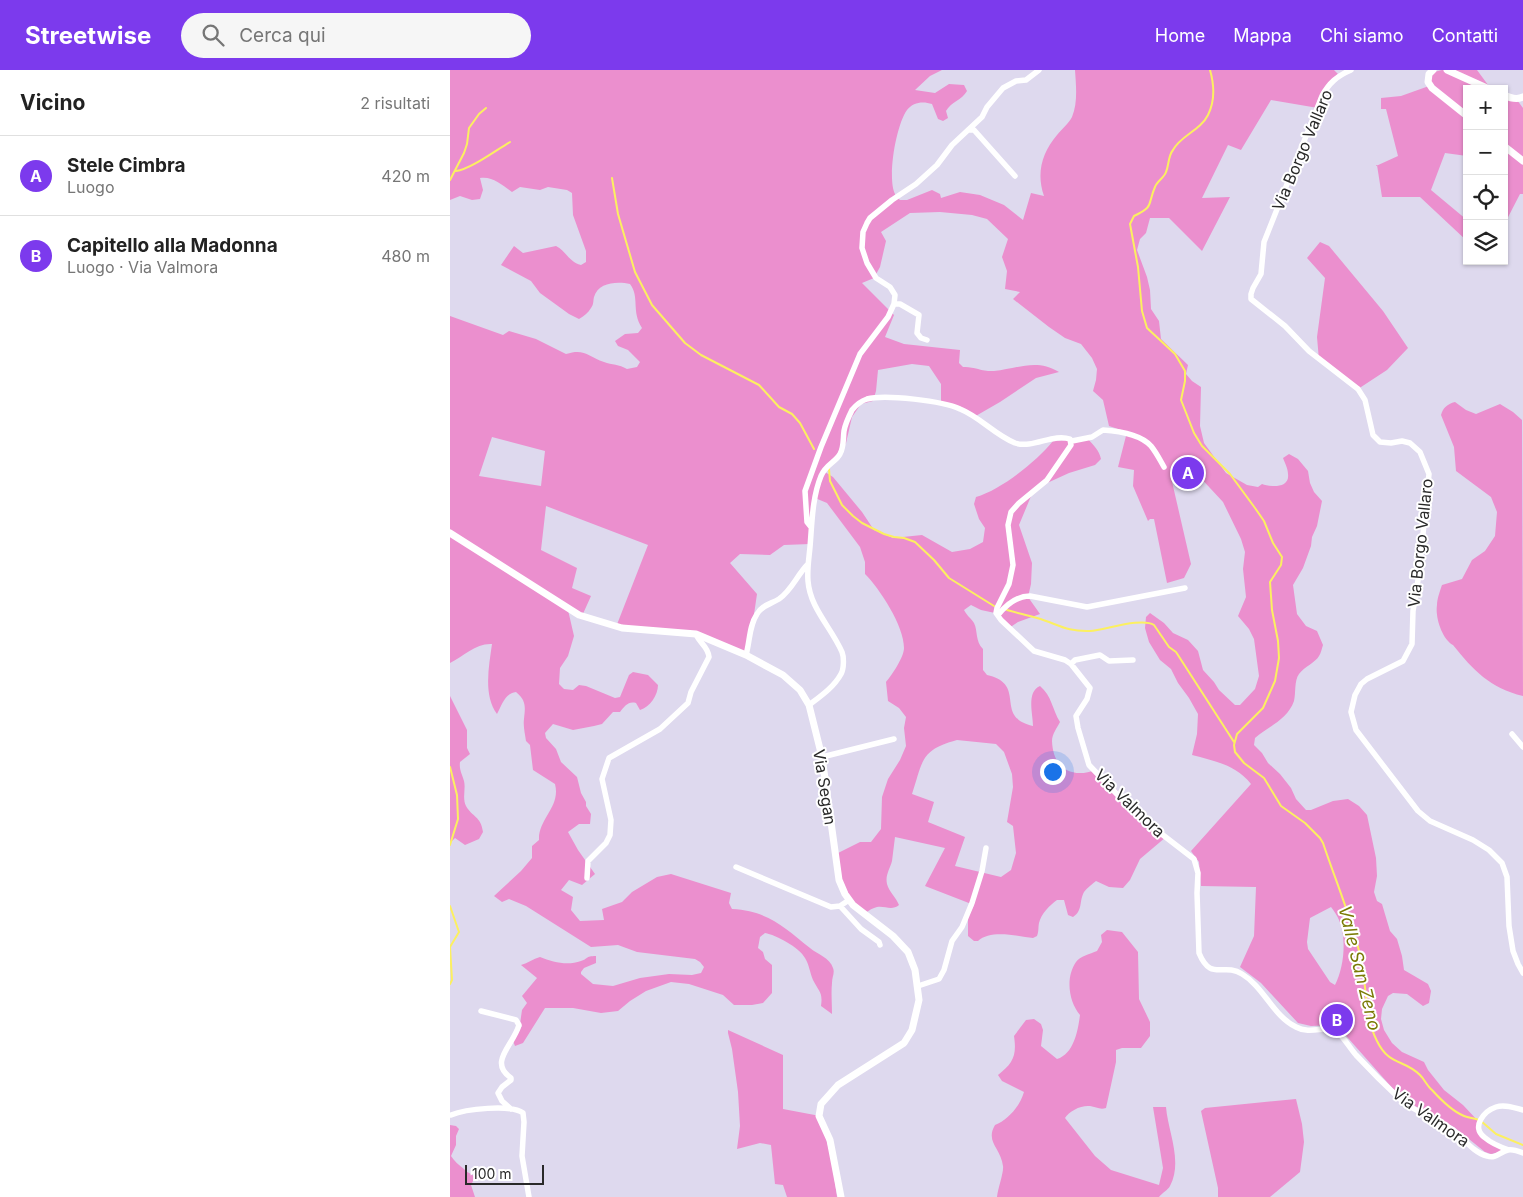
<!DOCTYPE html>
<html lang="it">
<head>
<meta charset="utf-8">
<style>
	body { margin:0; font-family:Inter,sans-serif; background:#f6f6f6; color:#222 }
	.controls { position:absolute; right:15px; top:15px; display:grid; overflow:hidden; border-radius:0px; box-shadow:0 1px 4px #0004 }
	.controls button { width:45px; height:45px; display:grid; place-items:center; padding:0; border:0; border-bottom:1px solid #e0e0e0; background:#fff; color:#222; font:25px sans-serif }
	.scale { position:absolute; left:15px; bottom:12px; width:79px; box-sizing:border-box; padding-left:5px; border:2px solid #292929; border-top:0; font-size:14px; line-height:18px; white-space:nowrap; color:#292929; -webkit-text-stroke:4px #fff; paint-order:stroke }
	.you { position:absolute; left:602px; top:701px; width:18px; height:18px; margin:-12px; border:4px solid #fff; border-radius:50%; background:#1a73e8; box-shadow:0 0 0 8px #1a73e833 }
	.badge { display:grid; place-items:center; width:32px; height:32px; border-radius:50%; background:#7c3aed; color:#fff; font-size:16px; font-weight:700 }
	.pin { position:absolute; translate:-50% -50%; border:2px solid #fff; box-shadow:0 1px 5px #0006 }
	.list { margin:0; padding:0; list-style:none }
	h2 { display:flex; justify-content:space-between; align-items:center; height:65px; margin:0; padding:0 20px; font-size:21px }
	h2 small { font-size:16px; font-weight:400; color:#767676 }
	.list li { display:grid; grid-template-columns:32px 1fr auto; gap:15px; align-items:center; box-sizing:border-box; height:80px; padding:0 20px; border-top:1px solid #e0e0e0 }
	.list b { display:block; font-size:19px; white-space:nowrap }
	.list p { margin:0; font-size:16px; white-space:nowrap; color:#767676 }
	.list em { font-size:16px; font-style:normal; color:#767676 }
	.icon { flex:none; width:28px; height:28px; fill:none; stroke:currentColor; stroke-width:2; stroke-linecap:round; stroke-linejoin:round }
	.map { position:relative; flex:none; width:1073px; height:1127px; overflow:hidden }
	header { display:flex; align-items:center; gap:30px; box-sizing:border-box; height:70px; padding:0 25px; background:#7c3aed; color:#fff }
	header strong { font-size:24px }
	nav { display:flex; gap:28px; margin-inline-start:auto; font-size:18px }
	.search { width:350px; height:45px; background:#f6f6f6; display:flex; align-items:center; gap:12px; box-sizing:border-box; padding:0 18px; border-radius:28px; color:#767676; font-size:19px }
	main { display:flex }
	aside { flex:1; background:#fff }
	.map>svg:first-child { display:block }
</style>
</head>
<body>
<header>
<strong>Streetwise</strong>
<div class="search"><svg class="icon" aria-label="search" viewBox="0 0 24 24"><circle cx="10" cy="10" r="6"/><path d="M15 15l6 6"/></svg>Cerca qui</div>
<nav><a>Home</a><a>Mappa</a><a>Chi siamo</a><a>Contatti</a></nav>
</header>
<main>
<aside>
<h2>Vicino<small>2 risultati</small></h2>
<ul class="list">
<li><span class="badge">A</span><div><b>Stele Cimbra</b><p>Luogo</p></div><em>420 m</em></li>
<li><span class="badge">B</span><div><b>Capitello alla Madonna</b><p>Luogo · Via Valmora</p></div><em>480 m</em></li>
</ul>
</aside>
<div class="map">
<svg width="1073" height="1127" viewBox="0 0 1073 1127">
	<rect width="100%" height="100%" fill="#ded9ee"/>
	<path fill="#eb8fce" fill-rule="evenodd" d="M0 0H492L480 6 465 20 485 23 499 14 514 15 517 21C512 30 501 32 496 41L498 48 493 51 488 49 482 34C473 31 463 32 457 40 446 55 437 108 445 124 445 125 449 129 450 130H457L482 120 490 124 491 128 510 122 530 125 554 135 573 150 581 123 594 126C586 103 592 83 607 65 612 59 619 53 622 47 628 33 626 15 625 0H884L889 5 882 11 868 38 821 30 791 80 778 75 752 128 780 127 752 181 719 148H700L696 163 690 169 687 180 697 207 700 220 701 239 709 251 711 269 738 295 736 304 742 311 751 317 750 356 754 373 776 403 797 415 808 417 812 414C820 417 840 419 838 404 838 399 835 393 833 388L839 384 848 389 858 401 860 413 864 422 872 431 867 456 862 467 861 476 853 498 843 515 847 544 856 556 867 561 873 575C872 578 871 583 869 586 866 592 854 597 849 604 844 611 846 623 844 631 838 649 818 657 805 668L804 675 812 683 818 693 830 704 841 718 846 729 856 740H861L883 731 898 729 909 736 917 745 926 788 927 806 924 822 927 831 932 834 940 861 947 869 952 886 954 900 978 914 981 921 979 933 973 936 957 924 943 923 938 926 932 939 931 949 934 960 942 973 952 982 974 992 978 1000 994 1020 1013 1035 1029 1052V1062L1059 1080 1041 1084 1035 1082 1004 1057 952 1029 890 959 885 955 861 956 848 953 811 913 790 897 804 866 806 817 751 816 749 792 741 781 801 714C786 695 765 691 742 685L747 664 748 644 739 628 728 613 721 599 710 590 699 572 695 558 696 547 700 543 714 553 723 563 738 570 748 581 753 600 764 612 769 620 785 635H790L805 619 809 606 804 569 799 559 788 546 796 527 793 499 795 482 791 469 773 432 747 404 738 397 720 403 741 494 734 508 717 513 704 449H700L698 451 683 416 684 400 668 397 677 362 659 356 653 330 643 321 646 310 647 299 642 288 631 274 615 268 599 257 563 229 570 222 555 219 557 201 552 187 558 169 537 149 522 145 490 142 460 143 431 162 436 171 430 197 424 208 412 213 444 245 435 267 454 274 510 280 509 293 513 297C523 296 533 302 544 301 567 299 586 288 609 302L586 308 550 332 524 347 491 333V314L479 296 462 294 428 300 426 321 423 331 411 334 402 347 396 373 375 402 383 407 412 442 424 460 443 468 472 465 502 482 520 479 533 472 535 458 529 449 524 434 526 427C551 420 587 391 603 371L638 369C644 376 649 380 651 389L645 395 619 403 584 419 569 455 582 493 581 514 578 527 590 544 568 552 559 558 545 543 531 540 521 535 514 540C517 546 521 548 524 553 528 561 525 571 533 579V600L537 605C578 614 543 647 583 656 583 644 576 622 590 616 602 626 602 639 610 652 607 658 602 664 602 671 603 698 621 709 646 700L716 767 690 789 680 810 673 818 659 817 646 811C642 814 637 818 634 822 629 831 633 841 623 847L618 845 614 830H607C600 835 591 844 589 853 588 858 589 861 587 866L583 868C568 866 540 859 528 871H524L518 866V847L524 835 475 816 495 778 445 767C444 775 443 783 442 791 440 799 435 805 437 814 439 822 446 827 449 835 441 842 433 834 424 838 420 839 416 843 412 845L394 825 386 784 410 772H421L431 759 432 727 438 709 450 690 456 676 454 658 456 647 449 638 438 631 436 612C442 605 454 587 454 578 454 556 430 519 415 504V492L410 477 377 433 365 428 360 474 334 475 320 485 290 484 280 493 307 524 298 585 244 564 166 557 198 475 96 436 91 480 127 498 122 518 141 526 132 546 118 540 124 566 118 586 110 598 109 614 114 619 123 620 129 615 136 616 165 628 170 627 179 605 183 602 198 605 208 615C208 625 200 637 190 640L186 633C178 631 175 636 170 642H163L152 654 144 656 123 660 103 654 95 663 96 668 106 679 111 692 127 707 131 723 136 732V736L141 744 140 754H129L118 762 128 780 145 804 132 815 119 810 111 820 123 827 121 840 130 851 154 850 152 839 172 832 182 822 207 807 221 804 281 823 279 833 282 839C318 841 334 857 360 878 367 884 380 888 383 898 385 903 382 907 382 913 381 923 382 933 382 944L371 936C373 922 369 922 363 910 360 903 359 894 355 888 349 877 326 865 315 863L310 867 308 878 313 882 315 889 322 895V923L313 933 302 935H284L273 925 239 914 221 912 196 921 180 931 168 941 151 943 123 938H95L73 973 65 976 63 971 72 956 70 954 72 940 77 933 72 926 87 908 71 895C78 893 83 889 90 887 103 892 117 896 131 891 138 889 135 886 146 886V893L134 898 131 902V904L143 914 163 916 190 908 219 904 242 905 251 903 254 897 250 892 245 889 187 882 168 875 141 877 76 836 59 829 52 832 44 826 71 801 82 788V776L89 770C88 749 111 737 105 714L83 700 80 675 76 671C75 664 73 656 74 649 75 638 77 631 66 622 55 623 52 635 47 644 33 625 39 596 42 574 26 573 14 586 0 593V246L53 265 59 261 86 269 116 284C134 278 138 286 154 292 162 295 169 294 177 299L187 297 190 292 178 280 168 276 165 271 175 264 188 263 192 258C181 241 190 227 180 214 168 211 148 212 144 227 143 231 144 234 141 238 138 243 134 246 129 249L119 244 90 223 81 211 51 195 64 176 73 183 106 176C116 181 119 192 131 195L136 192V181L123 145 122 123 117 120 98 117 90 120 70 117 62 122C52 115 43 106 30 108L33 120 30 129 22 130 10 126 0 130ZM42 367 95 381 91 416 29 406ZM507 670 546 674 554 682 562 704 563 717 557 752 563 756 566 783 561 800 551 807 505 796 515 767 478 752 484 732 462 724C473 691 470 680 507 670ZM881 837C884 841 887 845 889 850 897 868 894 898 885 915L880 912 858 879 857 872 860 848Z
		M992 0H1027L1041 19H1017V86L995 83 981 120 1017 150V171L970 127H932L927 95 926 96 948 86 936 39H931V28L951 26 979 16V9L984 2Z
		M1054 27 1067 30 1073 38V124H1070L1054 155Z
		M870 172 879 176 933 241 958 278 937 300 908 319 869 290 867 267 875 208 857 188Z
		M1005 332 1016 340 1026 344 1050 334 1063 342 1072 350 1073 626C1040 618 1023 600 1003 575 992 569 985 547 987 535 987 529 990 521 992 515L1012 509 1022 490 1035 481 1045 466 1047 442 1041 427 1006 401 1004 377 991 345C993 338 997 334 1005 332Z
		M0 626 17 660V678L20 684 10 692C9 700 12 704 14 711 16 719 12 728 16 736 22 747 31 746 33 762L29 769 15 775 5 768 0 773Z
		M657 860 672 862 688 882 689 929 700 952V966L691 978H672L666 980V992L656 1038C650 1040 646 1037 640 1036 631 1035 619 1041 615 1048L645 1086 661 1100 709 1115 713 1098 703 1037H716C718 1062 733 1091 720 1116 718 1120 712 1123 709 1127H547C548 1118 554 1102 553 1096 551 1078 535 1072 545 1055 558 1050 570 1036 574 1022L552 1011 548 1005C563 993 567 986 564 966L576 950 584 949 591 954 593 960 591 976 607 989C624 984 628 960 630 945 619 932 615 908 626 892 630 886 640 884 647 881L652 872 651 865Z
		M278 960 333 985V1039L370 1046 382 1091 387 1127H337L333 1115 325 1114 321 1075 310 1073 287 1079 290 1056 288 1022 282 979 278 963Z
		M846 1029 852 1054 854 1072 850 1102 820 1127H768V1118L751 1041 755 1038Z
		M0 1055 6 1056 9 1059 6 1066V1075L1 1086C4 1091 9 1095 14 1099 17 1103 21 1103 25 1107L21 1115 25 1127H0Z"/>
	<g fill="none" stroke-linecap="round" stroke-linejoin="round">
		<path stroke="#fcf060" stroke-width="2" d="M760 0C764 14 765 31 758 45 750 61 731 65 723 80 718 86 719 95 716 102 714 108 707 111 705 117 697 135 705 136 684 146L680 154 688 197 692 241 697 258 725 284 735 301V311L731 330 744 363 752 376 780 404 805 438 814 451 823 473 832 487 831 495 820 512 822 540 828 571 829 588 825 611 813 638 787 664 784 675 785 682 794 693 814 708 831 736 855 753 870 768 873 773C886 812 902 849 911 889 917 916 914 946 927 971 939 996 954 989 970 1005 975 1010 977 1016 982 1020 991 1030 1002 1041 1014 1046 1019 1048 1024 1048 1029 1050
			M6 101C21 99 46 80 60 72
			M162 108 168 144 185 202 202 235 235 273 251 285 309 315 329 337 342 344 350 353 364 379
			M0 110 14 83 17 74 19 58 29 44 36 38
			M379 399 380 411 392 435 403 446 412 453 434 464 444 467 454 468 465 472 484 490 499 508 544 536
			M557 540C567 543 577 545 587 548 608 554 616 562 640 561 655 560 692 547 704 555L719 577 726 582 784 672
			M0 697 7 725 8 749 0 775
			M0 836 9 862 0 877 2 910 0 914
			M1031 1051 1046 1064 1073 1075"/>
		<path stroke="#fff" stroke-width="5.5" d="M901 0C887 6 879 13 872 26L814 172 811 204 803 218 801 224V229L835 256 859 281 908 319 915 330 923 365 930 372 941 373 952 371 960 373 970 382 979 404 969 504 963 541 962 574 953 591 917 609 911 614 905 625 901 642 906 660 968 741 980 751 1023 770 1039 780 1052 793 1057 807 1059 856 1063 881 1068 894 1073 903
			M519 60H524L565 106
			M444 234H450L469 245 467 263 471 268 477 270
			M622 371 642 367 653 360C668 361 690 364 701 376 706 382 710 390 714 397
			M361 457 357 452 355 421 371 377 410 284 438 247 444 234 445 225 440 217 426 208 417 193 412 178 413 162 417 153 420 148 442 130 466 114 487 95 502 75 532 47 537 37 553 18 566 11 576 10 589 0
			M548 545C556 535 567 526 580 526L637 537 735 518
			M296 585C300 571 299 556 307 544 312 535 321 534 329 529 342 520 347 505 358 494
			M621 594 625 590 650 585 659 591 683 590
			M359 635C371 626 384 617 391 604 394 599 394 587 392 582 381 557 360 538 358 511 357 499 359 488 360 477 362 454 362 428 371 406 376 394 386 392 390 384 394 377 393 369 394 361 395 355 399 346 402 340 406 335 411 331 417 329 435 324 493 331 510 339 530 347 545 365 565 373 583 379 603 363 620 369L621 375 597 410 569 433 561 442 558 455 563 495 559 514 547 538 546 543 551 550 584 581 615 590 621 594 640 618 637 629 626 646 628 658 639 695 687 745 744 789 748 803 747 823 749 883C761 912 773 892 792 904 814 917 823 946 846 957 860 965 877 955 886 961 894 967 899 977 906 985 920 1000 936 1016 951 1030 967 1044 988 1048 1004 1061 1014 1069 1024 1083 1037 1086 1046 1089 1050 1082 1058 1080 1063 1079 1068 1081 1073 1083
			M1062 664 1073 677
			M372 687 444 669
			M286 797 381 837 390 836 399 830
			M137 808 138 791 156 773 160 765 161 750 152 709 159 688 210 659 238 633 241 622 259 587C258 576 249 573 246 564
			M390 836 411 859 429 872 430 875
			M468 916 489 909 494 900 502 871 512 857 522 833 532 801 536 778
			M31 941 66 950 69 955C63 976 38 992 61 1008V1010L52 1017 48 1023 52 1031 61 1039
			M1 1045C15 1039 61 1034 73 1043L74 1052 72 1086 79 1127
			M1059 1080C1050 1077 1041 1073 1034 1067 1021 1057 1034 1041 1046 1037 1055 1034 1064 1038 1073 1040"/>
		<path stroke="#fff" stroke-width="7" d="M983 0 979 4 978 12 982 18 1017 46
			M997 0 1039 19
			M1054 25C1060 28 1067 30 1073 27
			M1054 76 1073 91
			M0 463 129 545 172 558 246 564 296 585 333 605 350 620 359 635 372 687 389 810 395 824 403 835 443 866 458 882 465 900 469 930 462 960 454 973 388 1015 371 1034 369 1046 380 1070 391 1127"/>
	</g>
	<g text-anchor="middle" dominant-baseline="central" stroke-width="4" stroke-linejoin="round" paint-order="stroke">
		<g font-size="16" fill="#292929" stroke="#fff">
			<text transform="translate(852 80) rotate(-67)">Via Borgo Vallaro</text>
			<text transform="translate(970 473) rotate(-84)">Via Borgo Vallaro</text>
			<text transform="translate(375 717) rotate(81)">Via Segan</text>
			<text transform="translate(680 733) rotate(44)">Via Valmora</text>
			<text transform="translate(981 1047) rotate(35)">Via Valmora</text>
		</g>
		<g font-size="18" font-style="italic" fill="#7a7a05" stroke="#fff">
			<text transform="translate(910 898) rotate(76)">Valle San Zeno</text>
		</g>
	</g>
</svg>
<div class="controls">
<button>+</button>
<button>−</button>
<button><svg class="icon" aria-label="locate" viewBox="0 0 24 24"><circle cx="12" cy="12" r="6"/><path d="M12 2v4M12 18v4M2 12h4M18 12h4"/></svg></button>
<button><svg class="icon" aria-label="layers" viewBox="0 0 24 24"><path d="M12 4l9 5-9 5-9-5zM3 14l9 5 9-5"/></svg></button>
</div>
<div class="scale">100 m</div>
<div class="you"></div>
<div class="pin badge" style="left:738px;top:403px">A</div>
<div class="pin badge" style="left:887px;top:950px">B</div>
</div>
</main>
</body>
</html>
